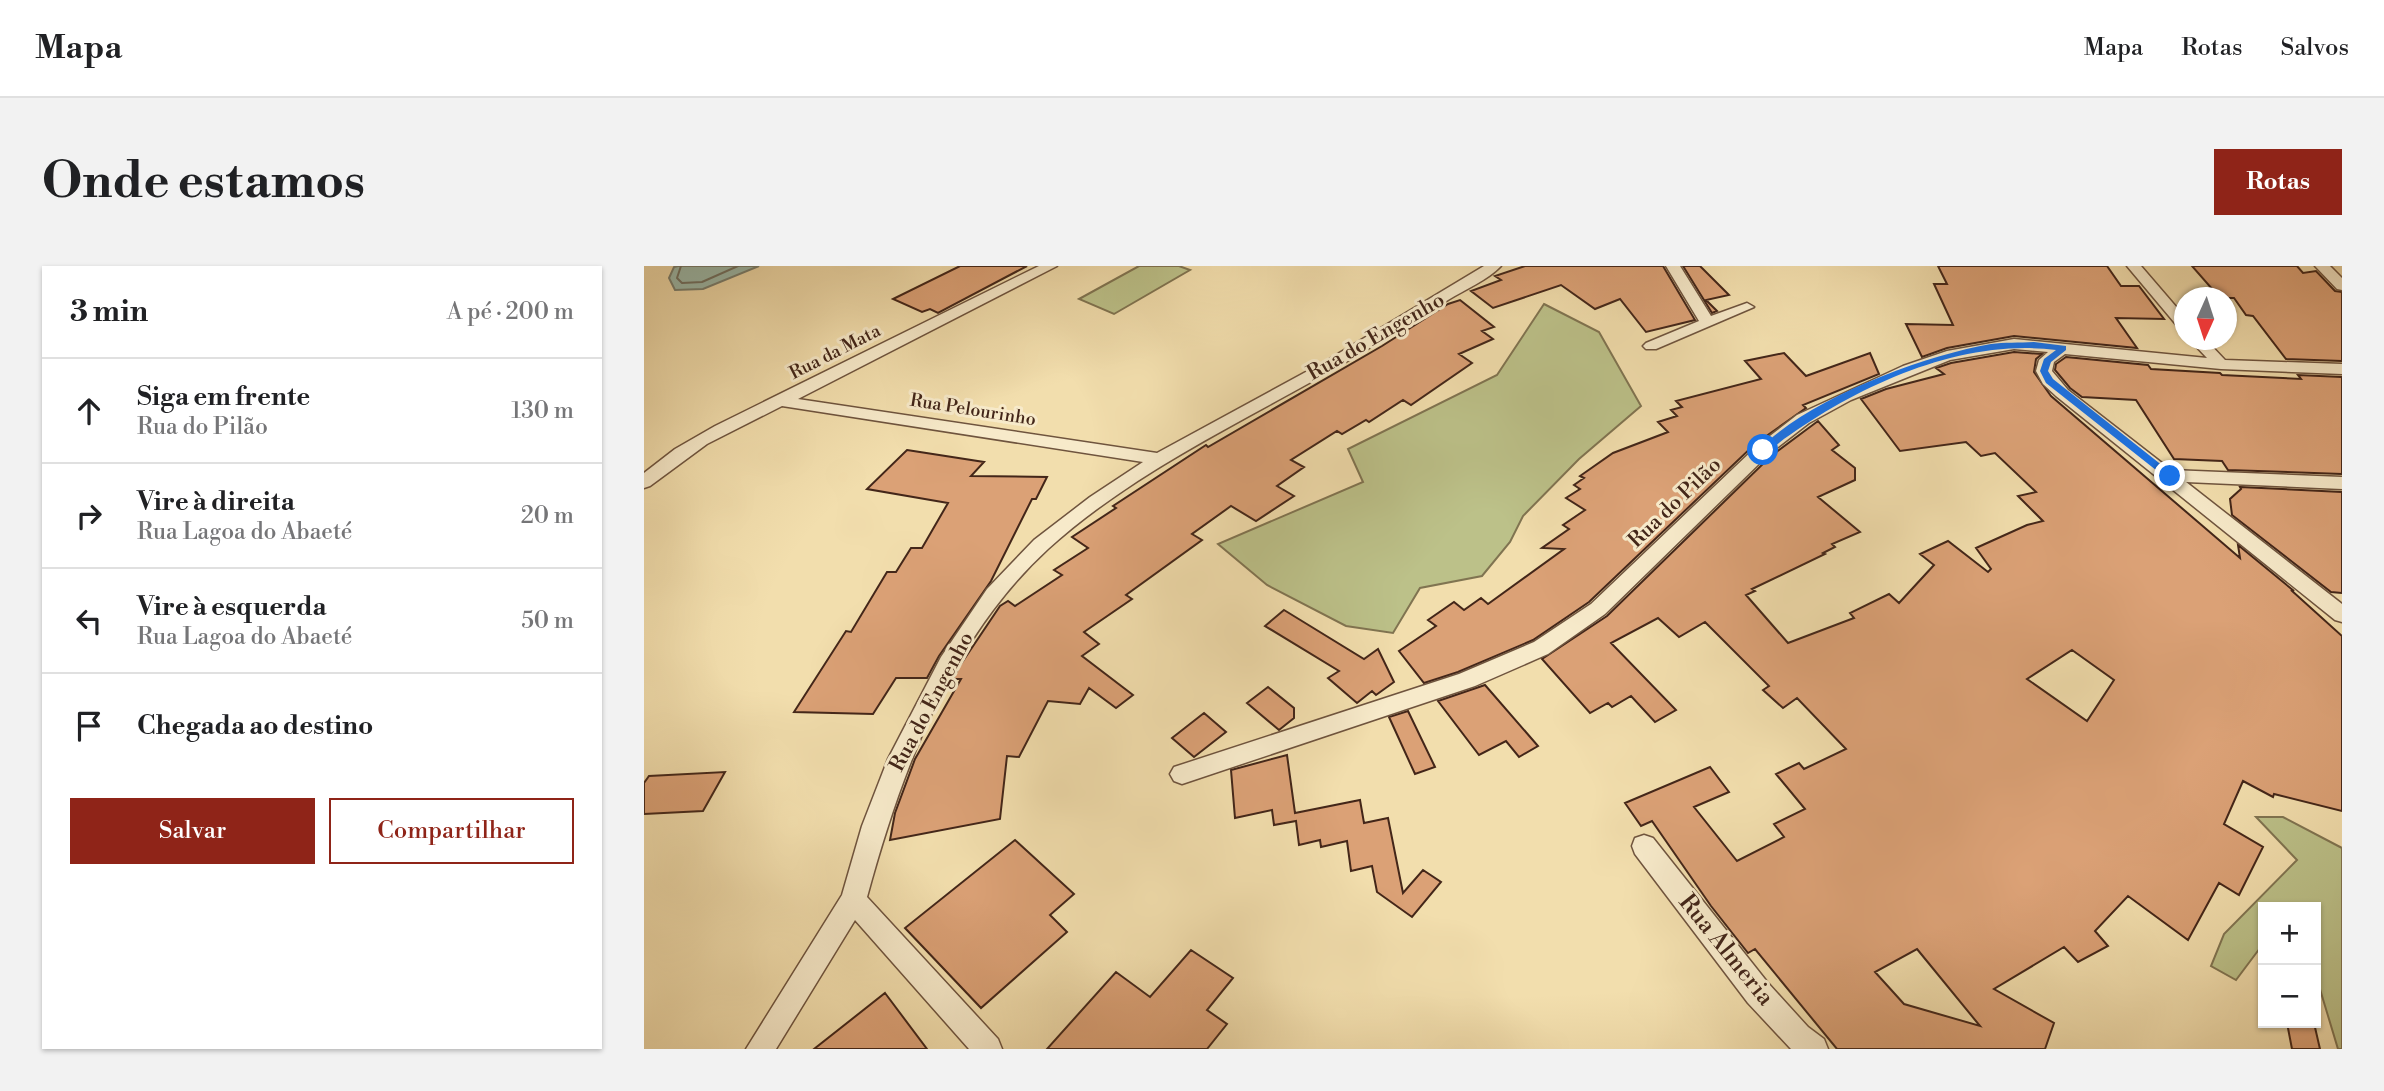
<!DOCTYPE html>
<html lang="pt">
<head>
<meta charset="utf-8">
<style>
	body { margin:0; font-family:"Libre Bodoni",serif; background:#f2f2f2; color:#202124 }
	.controls { position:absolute; right:21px; bottom:21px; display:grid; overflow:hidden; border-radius:0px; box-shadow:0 2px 5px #0004 }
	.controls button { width:63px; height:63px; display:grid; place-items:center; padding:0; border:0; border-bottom:2px solid #e0e0e0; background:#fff; color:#202124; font:35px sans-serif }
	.compass { position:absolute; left:1530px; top:21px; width:63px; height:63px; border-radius:50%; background:#fff; box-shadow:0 2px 5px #0004; rotate:183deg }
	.stop { position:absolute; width:21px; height:21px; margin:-16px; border:5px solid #1a73e8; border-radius:50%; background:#fff }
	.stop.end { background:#1a73e8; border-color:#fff; box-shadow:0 2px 7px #0008 }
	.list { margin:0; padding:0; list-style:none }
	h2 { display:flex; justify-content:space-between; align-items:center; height:91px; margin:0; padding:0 28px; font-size:30px }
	h2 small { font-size:23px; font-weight:400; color:#757577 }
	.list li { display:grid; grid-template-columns:46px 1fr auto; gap:21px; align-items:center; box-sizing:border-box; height:105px; padding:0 28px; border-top:2px solid #e0e0e0 }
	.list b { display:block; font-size:26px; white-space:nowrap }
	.list p { margin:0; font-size:23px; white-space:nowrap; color:#757577 }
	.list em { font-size:23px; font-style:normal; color:#757577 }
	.actions { display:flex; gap:14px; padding:21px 28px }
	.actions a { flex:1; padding:16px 0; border:2px solid #8f2418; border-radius:0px; text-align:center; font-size:24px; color:#8f2418 }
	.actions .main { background:#8f2418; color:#fff }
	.icon { flex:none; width:38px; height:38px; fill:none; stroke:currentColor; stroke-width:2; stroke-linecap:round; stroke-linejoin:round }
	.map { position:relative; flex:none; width:1698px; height:783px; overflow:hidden; border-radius:0px }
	header { display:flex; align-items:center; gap:42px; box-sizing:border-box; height:98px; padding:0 35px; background:#fff; border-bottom:2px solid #e0e0e0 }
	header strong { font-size:33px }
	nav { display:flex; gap:38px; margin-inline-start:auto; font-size:24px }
	.intro { display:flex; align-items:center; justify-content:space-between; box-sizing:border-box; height:168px; padding:0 42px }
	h1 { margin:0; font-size:49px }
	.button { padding:18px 32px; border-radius:0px; background:#8f2418; color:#fff; font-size:24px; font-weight:700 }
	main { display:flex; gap:42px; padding:0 42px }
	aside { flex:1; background:#fff; border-radius:0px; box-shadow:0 2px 5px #0004 }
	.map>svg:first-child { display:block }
</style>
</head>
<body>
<header>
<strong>Mapa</strong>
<nav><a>Mapa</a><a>Rotas</a><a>Salvos</a></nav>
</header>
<div class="intro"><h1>Onde estamos</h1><a class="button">Rotas</a></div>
<main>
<aside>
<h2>3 min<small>A pé · 200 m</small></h2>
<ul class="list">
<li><svg class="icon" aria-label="ahead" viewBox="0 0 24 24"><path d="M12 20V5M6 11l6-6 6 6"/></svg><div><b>Siga em frente</b><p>Rua do Pilão</p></div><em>130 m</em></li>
<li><svg class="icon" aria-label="right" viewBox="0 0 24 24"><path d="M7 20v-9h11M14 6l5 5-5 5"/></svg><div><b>Vire à direita</b><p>Rua Lagoa do Abaeté</p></div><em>20 m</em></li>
<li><svg class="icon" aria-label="left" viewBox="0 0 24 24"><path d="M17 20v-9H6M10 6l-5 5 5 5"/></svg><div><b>Vire à esquerda</b><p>Rua Lagoa do Abaeté</p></div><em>50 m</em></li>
<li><svg class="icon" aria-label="arrive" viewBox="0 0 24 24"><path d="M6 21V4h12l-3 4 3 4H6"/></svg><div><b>Chegada ao destino</b></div></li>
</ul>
<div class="actions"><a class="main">Salvar</a><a>Compartilhar</a></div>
</aside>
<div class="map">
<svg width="1698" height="783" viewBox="0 0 1698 783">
	<rect width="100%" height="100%" fill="#f2dead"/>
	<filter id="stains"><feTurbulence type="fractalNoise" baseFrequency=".00286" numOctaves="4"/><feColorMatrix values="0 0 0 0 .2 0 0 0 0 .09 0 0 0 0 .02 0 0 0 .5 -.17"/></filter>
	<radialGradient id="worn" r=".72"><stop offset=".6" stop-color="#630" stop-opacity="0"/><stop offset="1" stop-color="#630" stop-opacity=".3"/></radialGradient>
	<path fill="#bcc189" stroke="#807451" stroke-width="2" d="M495 0H535L546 4 470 48 435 33Z
		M900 38 955 66 997 140 935 193 879 250 866 276 838 310 776 322 749 367 702 360 623 319 574 278 719 216 704 183 853 109Z
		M1612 551H1639L1698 582V783H1694L1672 710V641H1619V678L1592 714 1567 700 1580 668 1653 594Z"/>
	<path fill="#9bbcae" stroke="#788072" stroke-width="2" d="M34 0H115L59 23 31 24 25 12 30 1Z"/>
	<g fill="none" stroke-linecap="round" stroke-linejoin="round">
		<path stroke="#6f7164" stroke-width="2" d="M37 0 33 12 38 17 58 16 94 0"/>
	</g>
	<path fill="#dba176" stroke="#432619" stroke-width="2" fill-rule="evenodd" d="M316 0H383L294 47 286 43 278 46 249 33Z
		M881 0H1019L1051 54 1002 66 976 33 951 43 917 19 849 42 827 25 857 14 851 10Z
		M1039 0H1056L1085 29 1062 34 1073 45 1068 47Z
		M1294 0H1463L1477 20H1495L1520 53 1472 52 1493 82 1370 70 1303 82 1278 91 1262 58 1309 59 1290 18H1303Z
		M1548 0H1653L1659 7 1672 5 1691 25 1698 26V95L1642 93 1609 50 1602 49 1590 32H1576Z
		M816 34 850 61 838 65 849 73 815 88 828 97 767 139 759 134 725 156 722 154 698 168 693 165 647 194 660 201 633 220 650 230 612 255 587 240 548 268 558 274 482 329 488 333 440 366 455 378 438 390 489 429 472 442 445 422 436 438 404 435 375 491 363 490 356 553 246 574 251 547 271 493 317 413H309L315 401 356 340 364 335 371 340 418 309 410 304 444 282 428 271 472 242 469 240 562 179 564 181 738 80 804 38Z
		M1370 86 1398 88 1392 93 1390 106 1407 130 1596 292 1594 279 1650 325 1647 324 1698 370V545L1630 528 1629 531 1599 515 1580 558 1619 581 1595 629 1575 617 1544 674 1484 630 1451 665 1464 680 1434 696 1420 681 1350 723 1410 757 1401 783H1193L1111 683 1104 687 1067 640 1008 555 997 560 981 537 1066 501 1085 526 1050 541 1093 595 1140 571 1130 558 1161 543 1132 508 1155 497 1160 503 1202 483 1153 432 1139 442 1119 424 1125 420 1061 356 1035 371 1014 352 967 377 1032 444 1011 456 987 430 968 441 964 437 946 447 898 393 963 350 1127 190 1174 155 1195 179 1188 184 1211 202V214L1174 231 1216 266 1188 278 1191 281 1179 287 1181 288 1108 323 1111 325 1102 329 1144 377 1210 352 1206 347 1245 328 1255 337 1290 299 1276 288 1304 275 1344 306 1347 303 1332 282 1383 259 1399 255 1374 230 1392 226 1351 187 1337 190 1322 176 1256 185 1217 133 1242 123 1300 108 1292 102 1307 97ZM1428 384 1470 414 1443 455 1383 413ZM1273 683 1336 760 1260 738 1231 706Z
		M1140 87 1162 110 1226 87 1235 108 1159 139 1162 142 1111 178 945 336 889 374 814 406 780 417 755 385 792 360 784 354 810 336 820 344 837 332 844 338 920 283 898 282 925 263 919 259 941 244 922 232 936 223 930 219 940 212 936 210 969 187 1024 166 1014 156 1033 150 1027 144 1038 141 1032 135 1117 113 1101 95Z
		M1422 91 1504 99 1507 103 1576 107 1578 109 1657 113 1654 109 1698 111V208L1584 204 1578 195 1530 193 1492 134 1438 131 1426 122 1411 104 1412 98Z
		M263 184 340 196 327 210 403 211 392 233H388L347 315 295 390 283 412H252L229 448 150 446 202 365 207 366 243 306H252L267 282H278L304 237 223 223Z
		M1596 221 1698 226V327L1687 326 1588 249 1586 233 1597 223Z
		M640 344 720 393 734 383 750 416 732 429 728 425 713 437 684 412 695 405 621 360Z
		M841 419 894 480 875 491 862 475 835 489 794 435Z
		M624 421 650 442V452L635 464 603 437Z
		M764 445 791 501 771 508 745 451Z
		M560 447 582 466 550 491 528 472Z
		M643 489 651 547 716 534 720 557 744 552 759 627 779 604 797 616 768 651 733 626 728 600 707 605 703 575 677 581 676 574 655 579 652 555 630 559 628 544 591 552 587 504Z
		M81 506 59 545 0 548V517L5 510Z
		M371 574 430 628 406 649 423 666 337 742 261 662Z
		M547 684 589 712 563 744 583 758 563 783H403L472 706 506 731Z
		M241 727 283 783H170Z
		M1643 757H1670L1676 783H1648Z"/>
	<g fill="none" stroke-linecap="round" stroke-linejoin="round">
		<g stroke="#6f543e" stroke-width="3">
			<path id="minor" d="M395 0H413L154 133 513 187 682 95 840 0H857C844 14 820 24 804 34 758 62 714 90 667 116 577 166 481 213 404 283 306 373 257 506 223 631L354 773 358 783H325L211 654 132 783H102L198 629 218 560 244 493 297 391 343 323 390 274 446 231 499 196 138 140 63 178 6 220 0 222V207L31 183 71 160Z
				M1022 0H1036L1067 50 1103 37 1110 41 1012 83H1002L999 80 1002 77 1055 55Z
				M1483 0H1497L1540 50V63L1535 62Z
				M1671 0H1686L1698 12V24L1693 23Z
				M1370 73 1563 92 1546 74H1562L1581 94 1698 98V108L1577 103 1421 88 1410 96 1408 105 1424 124 1527 204 1698 211V223L1542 216 1698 338V356L1691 354 1412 130 1399 118 1392 105 1395 94 1404 86 1370 83 1306 94 1207 134 1165 157 1125 188 961 348 904 388 831 420 538 518 530 515 526 508 530 501 815 408 890 376 947 338 1113 180 1153 149 1259 100 1303 85Z
				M1000 569 1009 572 1124 717 1164 761 1180 773 1184 783H1147L1104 737 991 588 988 580 991 572Z"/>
		</g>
		<use href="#minor" fill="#f7eaca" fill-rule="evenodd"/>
	</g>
	<path fill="#1a73e8" d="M1390 76 1422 80V84L1407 96 1404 105 1409 113 1529 208V212H1522L1402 117 1396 105 1400 93 1412 84C1311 71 1200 126 1123 186L1115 184C1163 133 1278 90 1347 78 1360 76 1375 77 1390 76Z"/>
	<g text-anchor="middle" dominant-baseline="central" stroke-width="6" stroke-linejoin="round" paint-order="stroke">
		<g font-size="18" fill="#432619" stroke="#f7eaca">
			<text transform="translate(191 86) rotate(-27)">Rua da Mata</text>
			<text transform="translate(329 144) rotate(9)">Rua Pelourinho</text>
		</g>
		<g font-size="21" fill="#432619" stroke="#f7eaca">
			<text transform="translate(732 71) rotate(-30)">Rua do Engenho</text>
			<text transform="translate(1031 237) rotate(-44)">Rua do Pilão</text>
			<text transform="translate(288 436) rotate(-62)">Rua do Engenho</text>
		</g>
		<g font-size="24" fill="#432619" stroke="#f7eaca">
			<text transform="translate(1082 684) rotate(51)">Rua Almeria</text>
		</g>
	</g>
	<rect width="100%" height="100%" filter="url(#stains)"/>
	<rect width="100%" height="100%" fill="url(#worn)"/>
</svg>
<div class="controls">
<button>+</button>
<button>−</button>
</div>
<svg class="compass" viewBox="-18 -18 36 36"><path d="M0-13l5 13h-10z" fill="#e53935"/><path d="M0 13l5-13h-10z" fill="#757577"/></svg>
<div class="stop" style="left:1119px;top:184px"></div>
<div class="stop end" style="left:1526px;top:210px"></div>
</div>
</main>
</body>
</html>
